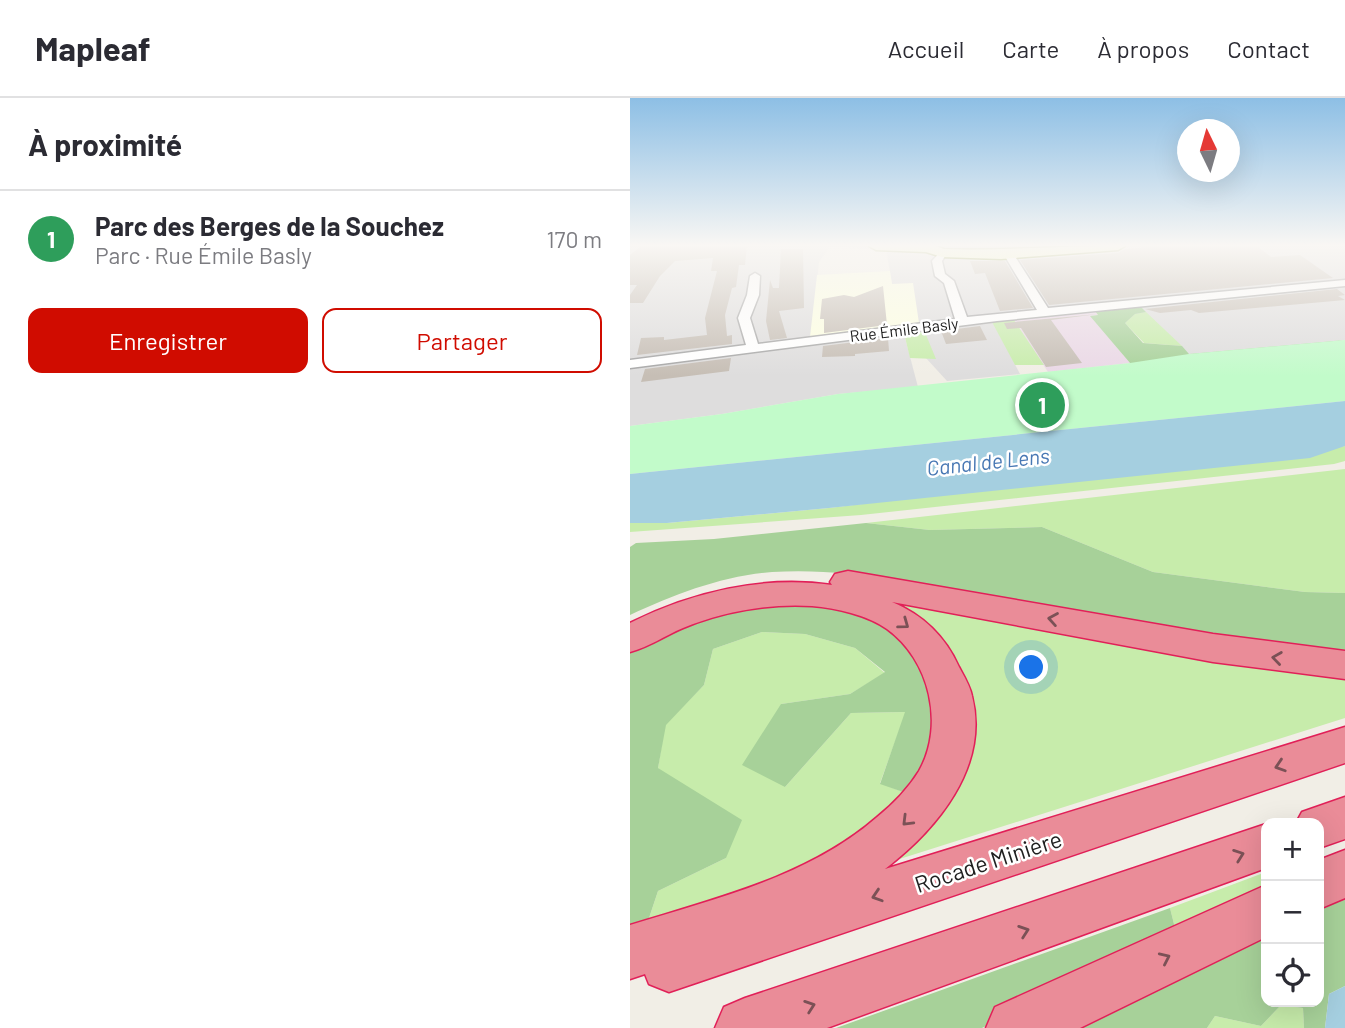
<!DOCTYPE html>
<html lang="fr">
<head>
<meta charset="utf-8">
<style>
	body { margin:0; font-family:Barlow,sans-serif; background:#f7f7f7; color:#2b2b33 }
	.controls { position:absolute; right:21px; bottom:21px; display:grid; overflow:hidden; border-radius:14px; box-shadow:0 7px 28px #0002 }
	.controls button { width:63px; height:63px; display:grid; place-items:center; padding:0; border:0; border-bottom:2px solid #e1e1e2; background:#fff; color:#2b2b33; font:35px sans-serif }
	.compass { position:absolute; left:547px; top:21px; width:63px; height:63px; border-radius:50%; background:#fff; box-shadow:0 7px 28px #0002; rotate:355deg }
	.you { position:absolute; left:402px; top:570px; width:24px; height:24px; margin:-18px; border:5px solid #fff; border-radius:50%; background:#1a73e8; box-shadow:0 0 0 10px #1a73e833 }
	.badge { display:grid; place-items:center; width:46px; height:46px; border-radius:50%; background:#d00c00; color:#fff; font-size:23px; font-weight:700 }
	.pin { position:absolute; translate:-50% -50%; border:4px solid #fff; box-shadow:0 2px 7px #0006 }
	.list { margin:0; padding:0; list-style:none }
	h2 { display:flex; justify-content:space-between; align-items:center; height:91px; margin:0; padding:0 28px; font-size:30px }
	h2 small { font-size:23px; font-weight:400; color:#7c7c81 }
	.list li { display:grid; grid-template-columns:46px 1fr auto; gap:21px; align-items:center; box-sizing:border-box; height:98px; padding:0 28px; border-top:2px solid #e1e1e2 }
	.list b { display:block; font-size:26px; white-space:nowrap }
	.list p { margin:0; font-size:23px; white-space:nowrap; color:#7c7c81 }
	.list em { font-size:23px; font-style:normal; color:#7c7c81 }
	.actions { display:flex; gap:14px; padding:21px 28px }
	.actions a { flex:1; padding:16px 0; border:2px solid #d00c00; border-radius:14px; text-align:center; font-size:24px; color:#d00c00 }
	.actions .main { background:#d00c00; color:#fff }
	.icon { flex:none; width:38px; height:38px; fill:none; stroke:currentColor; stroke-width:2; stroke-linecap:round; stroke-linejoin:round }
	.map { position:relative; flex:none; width:715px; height:930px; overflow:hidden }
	header { display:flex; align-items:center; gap:42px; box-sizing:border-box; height:98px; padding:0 35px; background:#fff; border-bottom:2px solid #e1e1e2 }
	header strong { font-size:33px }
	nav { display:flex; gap:38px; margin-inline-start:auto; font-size:24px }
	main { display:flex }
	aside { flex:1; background:#fff }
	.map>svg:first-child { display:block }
</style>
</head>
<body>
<header>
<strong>Mapleaf</strong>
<nav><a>Accueil</a><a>Carte</a><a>À propos</a><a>Contact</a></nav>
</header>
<main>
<aside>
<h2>À proximité<small></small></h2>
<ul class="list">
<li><span class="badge" style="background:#2e9e5b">1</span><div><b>Parc des Berges de la Souchez</b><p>Parc · Rue Émile Basly</p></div><em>170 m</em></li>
</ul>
<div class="actions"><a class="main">Enregistrer</a><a>Partager</a></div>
</aside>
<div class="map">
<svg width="715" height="930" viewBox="0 0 715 930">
	<rect width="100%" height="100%" fill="#f1eee6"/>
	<path fill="#dedddd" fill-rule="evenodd" d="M0 148H715V242L559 256 465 213 363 224 390 276 317 283 274 236 288 289 208 296 92 316 0 328ZM200 149 256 151 262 186 181 239 189 164Z"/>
	<path fill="#ead8e6" d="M465 213 468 217 461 218 500 265 418 274 384 222Z"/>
	<path fill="#fdffe1" d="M260 173 262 186 283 185 289 225 180 239 187 177Z"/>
	<path fill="#c7ecab" d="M516 214 552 248 514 245 495 225 505 216Z
		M384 222 414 267H385L362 224Z
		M294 232 306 261 280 260 274 235Z
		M715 348V363L704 366 231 417 0 434V425H37L199 410Z
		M715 371V495L675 494 523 474 412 429 300 432 236 425Z
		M258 496 715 573V620L257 765 321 683 251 506Z
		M132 534 175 536 225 550 255 575 220 596 151 606 155 689 221 615 276 614 250 685 276 695 231 740 163 776 17 826 28 793 96 760 28 670 35 627 74 587 83 551Z
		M636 774V801L548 842 540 810Z
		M651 907 673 910 674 930H577L585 918 631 928Z"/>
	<path fill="#a7d199" d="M511 209 516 214 505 216 495 225 513 245 552 248 559 256 715 242 504 277 500 265 460 218 468 217 465 213Z
		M236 425 300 432 412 429 523 474 675 494 715 495V556L683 555C578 537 473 518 368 500 294 487 217 469 142 474 92 478 45 496 0 517V449L6 445 84 441Z
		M184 505C198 508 213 510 227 514 277 531 311 584 305 637 303 658 288 678 276 695L250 686 275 614 221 615 155 689 112 667 151 606 220 596 255 574 225 550 175 536 132 534 83 551 74 587 36 627 28 670 112 722 96 760 28 793 17 826 0 832V552L98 510Z
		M715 800V888L699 896 695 930H674L673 910 651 907 631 928 585 918 577 930H438L636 838V904H689V813Z
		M540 810 548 842 352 930H206Z"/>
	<path fill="#c2fbca" d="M715 242V303L0 376V328L92 316 208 296 500 265 559 256Z"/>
	<path fill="#a5cfe0" d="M715 303V348L680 360 199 410 37 425H0V376Z
		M715 888V930H695L699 896Z"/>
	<path fill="#c6beb5" d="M11 148H117L115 167H109L106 189 102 190 95 217 97 238 102 237V246L7 257 11 240 34 239V242L77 237 75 220 87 173H81L83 160 45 163 30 178 13 205H0V197L7 187H0V157Z
		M533 148H627L641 159 670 157 703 180 419 207 390 162 488 155 495 151Z
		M151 151H173L174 210 149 213 157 240 140 242 136 223 140 182 143 190H149Z
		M340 163H375L403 210 370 213 355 175 345 176Z
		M253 188 257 227 194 235V221H190L192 201 214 197 224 199Z
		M707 191 715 197 708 198 715 202 569 215 561 212 530 215 515 211Z
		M468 216 421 222 452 265 416 269 391 230 377 231 374 225Z
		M350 228 357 242 316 246 311 233Z
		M258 240 259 253 225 256V258L192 259 193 248Z
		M101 260 99 273 11 284 15 271Z"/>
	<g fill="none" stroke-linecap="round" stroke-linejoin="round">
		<g stroke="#a7a7a7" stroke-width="3">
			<path id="street" d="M312 152 317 155 312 163 315 176 324 183 337 219 407 212 376 160 383 154 388 157 386 160 418 210 715 182V188L367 223 0 270V262L116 247 108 220 117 197 120 178 125 175 130 178 129 197 120 220 128 246 325 221 314 185 305 178 302 163Z"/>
		</g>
		<g stroke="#697d01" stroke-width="3">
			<path id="secondary" d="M239 148H306L314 151C374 153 435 147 495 148L488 152 371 161 312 159 296 154 246 152Z"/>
		</g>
		<g stroke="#e12058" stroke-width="3">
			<path id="highway" d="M218 473 583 536 715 553V581L583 564 262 504C293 517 315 538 329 569 334 578 340 588 342 598 360 669 306 732 255 771L715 629V665L39 894 19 886 15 876 0 881V827C84 801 178 779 246 720 262 707 278 691 289 673 315 627 300 562 257 531 237 517 206 510 182 508 139 505 92 514 53 530 34 538 19 549 0 554V525C61 494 134 477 202 487L200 484 205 476Z
				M715 699V741L689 750V725H666L672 714Z
				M636 726V770L197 930H85L94 909 115 900Z
				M715 752V800L689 811V762Z
				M636 787V839L450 930H356L365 909Z"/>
		</g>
		<use href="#street" fill="#fff" fill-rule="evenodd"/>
		<use href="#secondary" fill="#f5fcb9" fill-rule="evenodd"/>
		<use href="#highway" fill="#ea8c98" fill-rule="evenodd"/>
	</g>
	<defs><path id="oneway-chevron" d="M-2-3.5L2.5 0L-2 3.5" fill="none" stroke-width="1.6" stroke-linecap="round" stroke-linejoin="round" transform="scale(1.75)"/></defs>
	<g stroke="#7b5156">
		<use href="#oneway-chevron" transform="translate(423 521) rotate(-170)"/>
		<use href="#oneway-chevron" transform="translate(274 526) rotate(36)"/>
		<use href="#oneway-chevron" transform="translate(647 560) rotate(-172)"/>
		<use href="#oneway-chevron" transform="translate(650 668) rotate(162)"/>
		<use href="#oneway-chevron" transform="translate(277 723) rotate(135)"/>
		<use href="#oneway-chevron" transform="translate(609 757) rotate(-20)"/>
		<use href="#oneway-chevron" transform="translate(247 798) rotate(162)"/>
		<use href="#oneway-chevron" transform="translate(394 833) rotate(-19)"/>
		<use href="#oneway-chevron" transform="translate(535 860) rotate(-25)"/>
		<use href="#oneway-chevron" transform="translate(180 908) rotate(-19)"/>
	</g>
	<linearGradient id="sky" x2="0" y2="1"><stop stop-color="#8dbfe5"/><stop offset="0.53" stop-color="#f9f7f4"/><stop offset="1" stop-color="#f9f7f4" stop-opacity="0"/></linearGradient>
	<rect width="715" height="278" fill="url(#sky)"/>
	<g text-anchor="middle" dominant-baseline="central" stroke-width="5" stroke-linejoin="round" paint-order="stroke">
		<g font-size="16" fill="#202020" stroke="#fff">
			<text transform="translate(274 231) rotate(-7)">Rue Émile Basly</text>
		</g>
		<g font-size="21" font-style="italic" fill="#4878b4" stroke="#fff">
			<text transform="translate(358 363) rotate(-6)">Canal de Lens</text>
		</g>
		<g font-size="23" fill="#202020" stroke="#fff">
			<text transform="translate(358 763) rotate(-18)">Rocade Minière</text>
		</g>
	</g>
</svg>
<div class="controls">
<button>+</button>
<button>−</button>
<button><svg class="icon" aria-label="locate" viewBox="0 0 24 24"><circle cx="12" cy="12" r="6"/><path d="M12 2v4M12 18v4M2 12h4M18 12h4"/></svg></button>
</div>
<svg class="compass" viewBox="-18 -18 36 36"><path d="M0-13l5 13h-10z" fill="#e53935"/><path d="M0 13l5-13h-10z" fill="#7c7c81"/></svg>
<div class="you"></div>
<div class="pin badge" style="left:412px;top:307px;background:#2e9e5b">1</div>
</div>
</main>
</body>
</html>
